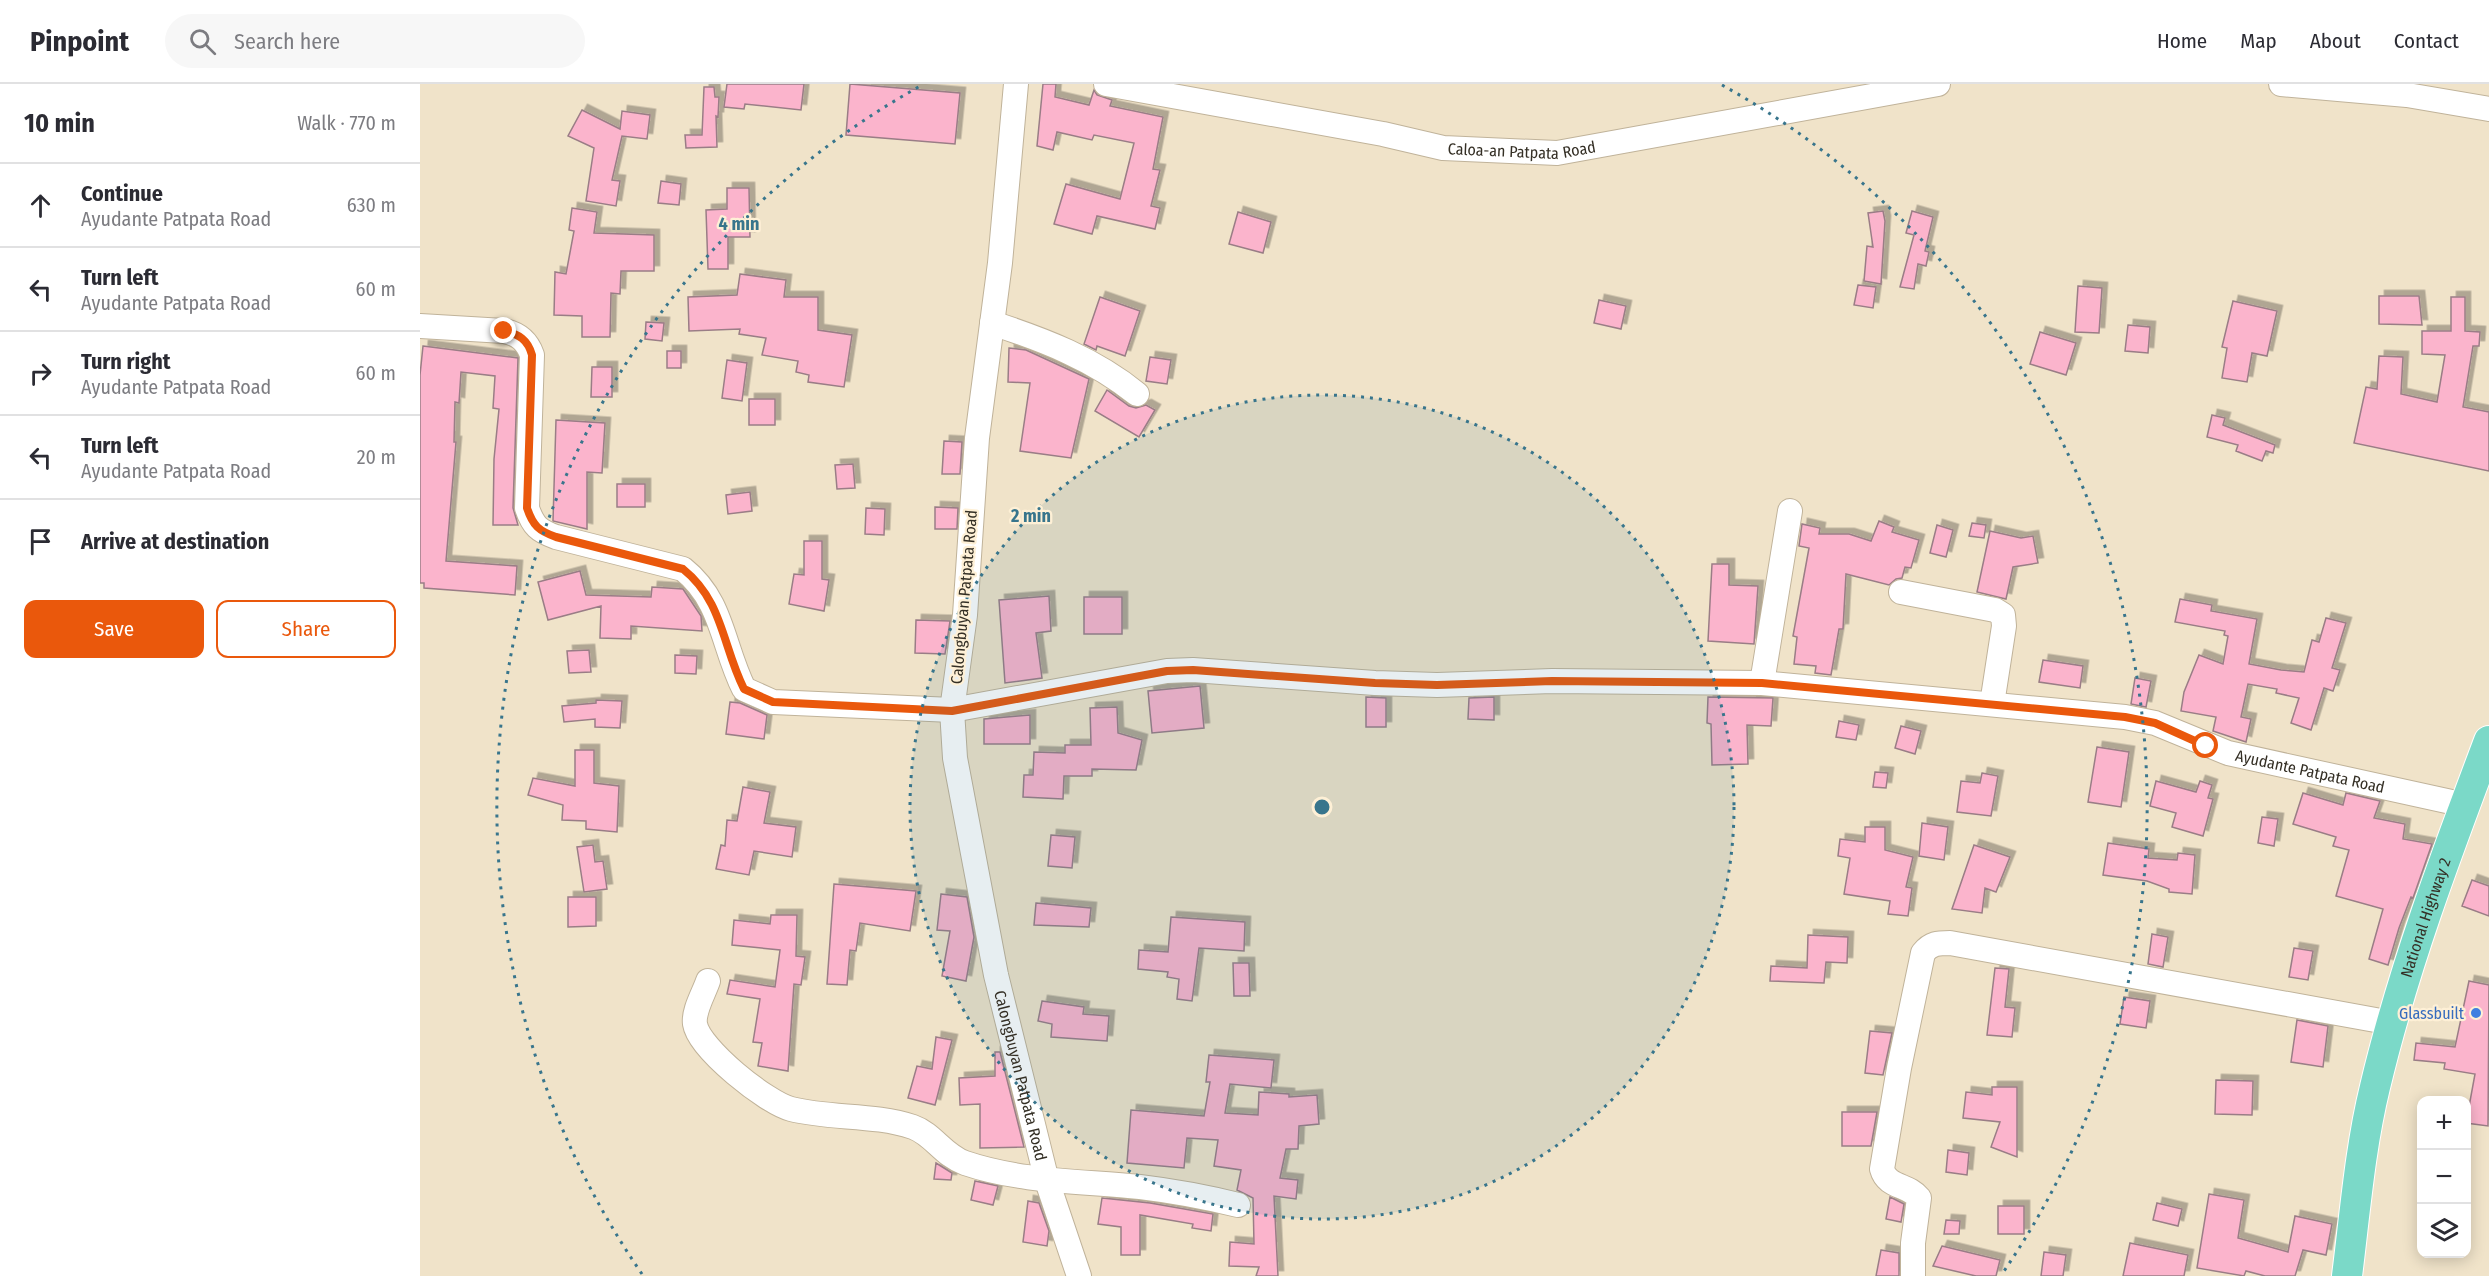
<!DOCTYPE html>
<html lang="en">
<head>
<meta charset="utf-8">
<style>
	body { margin:0; font-family:"Fira Sans Condensed",sans-serif; background:#f7f7f7; color:#2b2b33 }
	.controls { position:absolute; right:18px; bottom:18px; display:grid; overflow:hidden; border-radius:12px; box-shadow:0 3px 15px #0003 }
	.controls button { width:54px; height:54px; display:grid; place-items:center; padding:0; border:0; border-bottom:2px solid #e1e1e2; background:#fff; color:#2b2b33; font:30px sans-serif }
	.stop { position:absolute; width:18px; height:18px; margin:-14px; border:4px solid #ea580c; border-radius:50%; background:#fff }
	.stop.end { background:#ea580c; border-color:#fff; box-shadow:0 2px 6px #0008 }
	.list { margin:0; padding:0; list-style:none }
	h2 { display:flex; justify-content:space-between; align-items:center; height:78px; margin:0; padding:0 24px; font-size:26px }
	h2 small { font-size:20px; font-weight:400; color:#7c7c81 }
	.list li { display:grid; grid-template-columns:39px 1fr auto; gap:18px; align-items:center; box-sizing:border-box; height:84px; padding:0 24px; border-top:2px solid #e1e1e2 }
	.list b { display:block; font-size:22px; white-space:nowrap }
	.list p { margin:0; font-size:20px; white-space:nowrap; color:#7c7c81 }
	.list em { font-size:20px; font-style:normal; color:#7c7c81 }
	.actions { display:flex; gap:12px; padding:18px 24px }
	.actions a { flex:1; padding:14px 0; border:2px solid #ea580c; border-radius:12px; text-align:center; font-size:21px; color:#ea580c }
	.actions .main { background:#ea580c; color:#fff }
	.icon { flex:none; width:33px; height:33px; fill:none; stroke:currentColor; stroke-width:2; stroke-linecap:round; stroke-linejoin:round }
	.map { position:relative; flex:none; width:2069px; height:1192px; overflow:hidden }
	header { display:flex; align-items:center; gap:36px; box-sizing:border-box; height:84px; padding:0 30px; background:#fff; border-bottom:2px solid #e1e1e2 }
	header strong { font-size:28px }
	nav { display:flex; gap:33px; margin-inline-start:auto; font-size:21px }
	.search { width:420px; height:54px; background:#f7f7f7; display:flex; align-items:center; gap:15px; box-sizing:border-box; padding:0 21px; border-radius:33px; color:#7c7c81; font-size:22px }
	main { display:flex }
	aside { flex:1; background:#fff }
	.map>svg:first-child { display:block }
</style>
</head>
<body>
<header>
<strong>Pinpoint</strong>
<div class="search"><svg class="icon" aria-label="search" viewBox="0 0 24 24"><circle cx="10" cy="10" r="6"/><path d="M15 15l6 6"/></svg>Search here</div>
<nav><a>Home</a><a>Map</a><a>About</a><a>Contact</a></nav>
</header>
<main>
<aside>
<h2>10 min<small>Walk · 770 m</small></h2>
<ul class="list">
<li><svg class="icon" aria-label="ahead" viewBox="0 0 24 24"><path d="M12 20V5M6 11l6-6 6 6"/></svg><div><b>Continue</b><p>Ayudante Patpata Road</p></div><em>630 m</em></li>
<li><svg class="icon" aria-label="left" viewBox="0 0 24 24"><path d="M17 20v-9H6M10 6l-5 5 5 5"/></svg><div><b>Turn left</b><p>Ayudante Patpata Road</p></div><em>60 m</em></li>
<li><svg class="icon" aria-label="right" viewBox="0 0 24 24"><path d="M7 20v-9h11M14 6l5 5-5 5"/></svg><div><b>Turn right</b><p>Ayudante Patpata Road</p></div><em>60 m</em></li>
<li><svg class="icon" aria-label="left" viewBox="0 0 24 24"><path d="M17 20v-9H6M10 6l-5 5 5 5"/></svg><div><b>Turn left</b><p>Ayudante Patpata Road</p></div><em>20 m</em></li>
<li><svg class="icon" aria-label="arrive" viewBox="0 0 24 24"><path d="M6 21V4h12l-3 4 3 4H6"/></svg><div><b>Arrive at destination</b></div></li>
</ul>
<div class="actions"><a class="main">Save</a><a>Share</a></div>
</aside>
<div class="map">
<svg width="2069" height="1192" viewBox="0 0 2069 1192">
	<defs>
		<filter id="shadow"><feDropShadow dx="5.5" dy="-5.5" stdDeviation="0" flood-color="#0004"/></filter>
	</defs>
	<rect width="100%" height="100%" fill="#f0e3c9"/>
	<path fill="#fbb4cc" stroke="#9a7d86" stroke-width="1.5" filter="url(#shadow)" d="M307 0H384L381 26 325 20 324 25 304 23Z
		M430 0 540 9 535 60 426 51Z
		M623 0H636L635 13 669 21 674 6 677 11 692 16 690 22 743 33 733 85 740 86 731 122 740 124 735 145 677 132 672 150 634 140 646 100 700 115 714 59 674 51 672 56 637 48 633 66 617 62Z
		M284 3H294L295 13H299L298 33 296 32 297 63 266 64 265 51H282Z
		M162 26 200 45 202 27 230 31 227 55 202 52 192 96 200 97 196 122 166 117 174 64 148 52Z
		M241 97 261 100 259 121 238 119Z
		M307 104H329L330 153H308V185H288L286 126 307 125Z
		M152 124 177 128 174 149 234 151V187H201L200 210 191 209 190 253H162V232L134 231 135 188 146 190 154 147 149 146Z
		M1463 127 1465 137 1461 200 1444 197 1447 162 1453 163 1448 129Z
		M1492 127 1513 133 1505 167 1509 168 1506 182 1498 180 1494 205 1480 203 1494 151 1486 149Z
		M818 128 851 138 843 169 809 160Z
		M320 190 366 196 364 213H398V246L432 251 424 303 388 298 389 291 376 288 378 277 342 271 346 254 319 250 320 245 269 247 268 213 317 211Z
		M1438 201 1456 203 1453 224 1434 221Z
		M1658 202 1682 204 1679 249 1655 248Z
		M1959 212H1999L2002 241 1959 240Z
		M680 213 720 227 705 272 677 262 676 266 664 260Z
		M2031 213H2045V247L2060 248 2059 262H2053L2043 323 2069 328V387L1934 359 1946 303 1957 305 1959 272 1983 273 1981 310 2017 318 2025 271 2002 270V247H2031Z
		M1179 216 1206 222 1201 245 1174 239Z
		M1813 217 1857 227 1847 272 1832 269 1827 298 1802 294 1807 264 1802 263Z
		M226 238 244 239 242 257 225 255Z
		M1708 241 1730 243 1728 269 1705 267Z
		M1620 248 1656 259 1646 291 1610 280Z
		M3 262 98 274 93 424 98 441H73L74 375 79 325 73 324 75 292 41 288 39 319 35 318 34 358H36L26 477 97 482 95 511 4 504V499H0V291Z
		M589 264 606 266 669 295 651 374 600 367 610 299 588 298Z
		M247 267H261V284H247Z
		M730 273 751 276 747 300 726 297Z
		M307 276 327 279 322 317 302 314Z
		M172 283H192V313H171Z
		M687 306 709 322 716 324 726 321 735 326 719 353 675 327Z
		M329 315H355V341H329Z
		M1792 331 1805 334 1803 341 1855 361 1853 369 1846 367 1842 377 1816 367 1818 361 1787 353Z
		M136 336 185 339 182 389 167 388V445L133 437Z
		M524 357 542 358 540 390H522Z
		M433 380 435 404 417 405 415 381Z
		M197 400H225V423H197Z
		M330 408 332 427 308 430 306 411Z
		M515 423 538 424 537 445H515Z
		M446 424 465 425 464 451 445 450Z
		M1459 437 1474 443 1472 448 1499 456 1491 484 1485 483 1482 494 1476 495 1469 501 1426 490 1423 545H1419L1411 591 1395 589 1396 582 1374 580 1377 553 1373 552 1389 464 1379 462 1382 440 1400 444 1399 450H1429L1451 457Z
		M1552 439 1566 441 1564 454 1549 452Z
		M1517 441 1533 446 1526 473 1510 469Z
		M1570 447 1601 454 1613 452 1618 479 1593 483 1586 515 1557 508Z
		M384 457H402V495L409 496 404 527 369 520 374 490 384 491Z
		M1292 480H1309V501L1338 502 1334 560 1288 557Z
		M160 487 166 511 231 513 232 503 263 505 281 532 282 547 211 542V555L180 554 181 522 128 536 118 498Z
		M629 512 631 547 616 549 622 594 585 599 579 516Z
		M664 513H702V550H664Z
		M1760 515 1792 521 1791 527 1837 535 1829 580 1861 586 1884 588 1892 556 1899 558 1906 534 1926 539 1912 584 1920 586 1913 607 1904 604 1891 646 1871 639 1879 614 1856 609 1857 605 1828 600 1821 633 1831 635 1826 658 1793 647 1796 633 1761 627 1764 608 1779 571 1803 580 1808 552 1804 551 1805 547 1755 538Z
		M496 536 530 537 525 570 495 569Z
		M169 566 171 588 149 589 147 567Z
		M255 571 277 572 276 590 255 589Z
		M1623 576 1663 582 1660 604 1619 598Z
		M1715 594 1731 597 1726 623 1711 620Z
		M780 602 784 644 732 649 728 607Z
		M946 613 966 614V643H946Z
		M1074 613V636L1048 635 1049 614Z
		M1288 613 1353 614 1351 642 1327 641 1328 680 1292 681 1291 640 1287 639Z
		M176 616 202 617 200 644 175 643V635L144 638 142 622 176 619Z
		M310 618 320 619 347 631 344 655 306 650Z
		M697 623 698 649 722 656 716 686 672 685V692H644L643 715 603 713 604 691H613L614 668 645 669V661H671L670 624Z
		M610 631V660H564V635Z
		M1419 637 1439 641 1436 656 1416 653Z
		M1481 642 1501 647 1495 670 1475 664Z
		M1677 663 1709 668 1701 723 1668 718Z
		M155 666H174V699L199 702 197 748 166 745V737L142 736 143 721 108 711 113 694 155 702Z
		M1455 688 1468 689 1466 704 1453 703Z
		M1562 689 1578 692 1571 732 1537 728 1541 697 1560 699Z
		M1736 697 1776 708 1780 697 1792 701 1788 714 1793 715 1783 752 1752 743 1756 729 1730 722Z
		M323 703 350 708 344 739 376 743 372 773 334 767 329 791 296 785 301 761 305 762 307 736 317 737Z
		M1883 709 1923 721 1926 709 1960 717 1954 734 1985 740 1983 755 2012 760 1993 814 1991 813 1979 844 1968 881 1949 875 1963 825 1916 812 1929 766 1913 762 1916 753 1873 740Z
		M1842 733 1858 735 1854 762 1838 759Z
		M1502 739 1528 743 1524 776 1499 772Z
		M1445 743H1465V766L1493 773 1486 803 1492 804 1488 832 1468 830 1470 817 1424 810 1430 774 1418 772 1420 755 1445 758Z
		M631 751 655 753 652 784 628 782Z
		M1688 759 1729 765 1728 774 1757 776 1758 769 1775 771 1772 810 1749 808V805L1727 797 1683 791Z
		M173 761 175 778 183 777 187 805 164 808 157 763Z
		M1554 761 1590 773 1576 808 1565 804 1562 829 1532 825Z
		M2052 796 2069 802V832L2042 822Z
		M414 800 496 807 490 847 440 839 436 867 430 866 427 901 407 900Z
		M521 810 547 813 554 853 546 897 522 892 530 847 517 846Z
		M148 813H176V842L148 843Z
		M616 819 671 824 669 843 614 841Z
		M351 831H377L376 872 385 873 381 901 374 900 368 987 338 982 342 959 333 958 340 915 307 910 310 896 355 903 360 866 312 861 314 836 350 840Z
		M751 833 825 838 824 867 779 864 772 917 757 915 759 895 747 893 748 888 718 885 719 866 748 868Z
		M1732 850 1748 853 1743 883 1728 880Z
		M1388 851 1428 853 1427 879 1406 878 1404 899 1350 897 1351 882 1387 884Z
		M1874 864 1893 867 1888 896 1869 893Z
		M813 879H829L830 912H814Z
		M1575 884 1589 885 1585 923 1595 924 1592 953 1567 951Z
		M2049 897 2069 901 2068 1042 2046 1039 2055 990 2024 985 2025 979 1994 976 1996 959 2035 963Z
		M1704 913 1730 917 1726 944 1700 940Z
		M622 917 664 923 663 930 689 932 687 957 631 953 632 940 618 937Z
		M1877 936 1908 942 1903 983 1871 978Z
		M1450 947 1472 949 1463 991 1445 989Z
		M516 953 532 956 515 1021 488 1014 497 982 512 985Z
		M575 968H580L604 1063 560 1064V1020L540 1021 539 994 575 992Z
		M789 971 854 976 851 1004 810 1000 805 1029 838 1031 839 1008 869 1010V1013L897 1011 899 1040 879 1042 878 1065H866L860 1094 878 1096 876 1115 854 1112 858 1192H836L839 1183 809 1182 810 1158 834 1160 833 1114 817 1106 821 1086 794 1082 798 1056 767 1054 764 1084 707 1079 711 1026 784 1032 790 998H786Z
		M1796 996 1833 997 1832 1031 1795 1030Z
		M1572 1003H1597V1073L1571 1063 1580 1038 1543 1034 1546 1008 1572 1011Z
		M1422 1028H1457L1451 1062H1422Z
		M1528 1066 1549 1069 1547 1091 1526 1088Z
		M516 1079 532 1089 531 1096 514 1095Z
		M555 1097 578 1102 573 1121 551 1116Z
		M1789 1110 1824 1116 1818 1154 1868 1168 1875 1132 1912 1140 1906 1171 1883 1166 1875 1192H1845L1826 1187 1824 1192 1777 1184Z
		M1470 1113 1484 1120 1481 1138 1466 1135Z
		M682 1114 730 1119 793 1130 791 1147 772 1144 773 1140 720 1131V1171H701V1143L678 1140Z
		M608 1117 619 1119 629 1147 627 1162 603 1158Z
		M1737 1119 1762 1125 1758 1142 1733 1136Z
		M1578 1122H1604V1150H1578Z
		M1526 1136 1540 1137 1539 1150H1524Z
		M1710 1159 1768 1171 1764 1192H1703Z
		M1522 1162 1580 1176 1576 1192H1556L1513 1182Z
		M1461 1166 1479 1169V1192H1456Z
		M1624 1168 1646 1171 1643 1192H1621Z"/>
	<g fill="none" stroke-linecap="round" stroke-linejoin="round">
		<g stroke="#c0b39a" stroke-width="26">
			<g id="minor">
				<path id="s1" d="M596 0 580 179 557 354 545 531 532 626 535 674 576 891 627 1097 659 1192"/>
				<path id="s2" d="M686 0 963 50 1023 64 1137 69 1518 0"/>
				<path d="M1861 0 1987 11 2069 25"/>
				<path d="M572 239C624 256 674 275 717 310"/>
				<path id="s3" d="M0 242 84 247C99 250 107 257 112 271L107 424C113 442 119 447 136 453L263 485C303 517 302 561 324 605L353 618 532 626 747 587 773 586 955 599 1017 601 1132 597 1342 599 1705 633 1735 639 1808 669 2045 721"/>
				<path d="M1481 508 1575 526 1583 531 1584 542 1572 620"/>
				<path d="M1342 599 1370 427"/>
				<path d="M288 897C284 909 273 927 275 940 279 965 347 1019 371 1025 411 1035 454 1030 493 1043 513 1050 524 1072 545 1079 601 1098 661 1097 720 1103 753 1107 786 1113 818 1121"/>
				<path d="M1493 1192V1159L1499 1114C1488 1100 1467 1104 1462 1085L1479 984 1503 869C1511 859 1518 859 1530 859L1972 939"/>
			</g>
		</g>
		<g stroke="#fff" stroke-width="32">
			<g id="major">
				<path id="s4" d="M1927 1192C1935 1129 1940 1064 1955 1003 1983 885 2026 771 2069 657"/>
			</g>
		</g>
		<use href="#minor" stroke="#fff" stroke-width="24"/>
		<use href="#major" stroke="#7bd9c8" stroke-width="30"/>
	</g>
	<g fill="none" stroke-linecap="round" stroke-linejoin="round">
		<path stroke="#ea580c" stroke-width="8" d="M84 247C99 250 108 256 112 271L107 424C113 442 119 447 136 453L263 485C303 517 302 561 324 605L353 618 532 627 747 587 773 586 955 599 1017 601 1132 597 1342 599 1705 633 1735 639 1786 662"/>
	</g>
	<circle cx="902" cy="723" r="412" fill="#38758c" fill-opacity=".12"/>
	<g fill="none" stroke="#38758c" stroke-width="3" stroke-dasharray="3 6">
		<circle cx="902" cy="723" r="412"/>
		<path d="M222 1190A825 825 0 0 1 502 1M1302 1A825 825 0 0 1 1582 1190"/>
	</g>
	<circle fill="#3f7fe0" stroke="#fef0d6" stroke-width="2" cx="2056" cy="929" r="6"/>
	<g text-anchor="middle" dominant-baseline="central" stroke-width="4.5" stroke-linejoin="round" paint-order="stroke">
		<g font-size="16" fill="#342f25" stroke="#fef0d6">
			<text stroke="none"><textPath href="#s2" startOffset="422">Caloa-an Patpata Road</textPath></text>
			<text transform="translate(544 513) rotate(-85)">Calongbuyan Patpata Road</text>
			<text stroke="none"><textPath href="#s3" startOffset="2170">Ayudante Patpata Road</textPath></text>
			<text stroke="none"><textPath href="#s4" startOffset="368">National Highway 2</textPath></text>
			<text stroke="none"><textPath href="#s1" startOffset="1002">Calongbuyan Patpata Road</textPath></text>
		</g>
		<g font-size="16" fill="#366cbe" stroke="#fef0d6" text-anchor="end">
			<text x="2044" y="929">Glassbuilt</text>
		</g>
	</g>
	<circle cx="902" cy="723" r="9" fill="#38758c" stroke="#fef0d6" stroke-width="3"/>
	<g font-size="18" text-anchor="middle" font-weight="bold" fill="#38758c" stroke="#fef0d6" stroke-width="4.5" stroke-linejoin="round" paint-order="stroke">
		<text x="319" y="146">4 min</text>
		<text x="611" y="438">2 min</text>
	</g>
</svg>
<div class="controls">
<button>+</button>
<button>−</button>
<button><svg class="icon" aria-label="layers" viewBox="0 0 24 24"><path d="M12 4l9 5-9 5-9-5zM3 14l9 5 9-5"/></svg></button>
</div>
<div class="stop" style="left:1786px;top:662px"></div>
<div class="stop end" style="left:84px;top:247px"></div>
</div>
</main>
</body>
</html>
